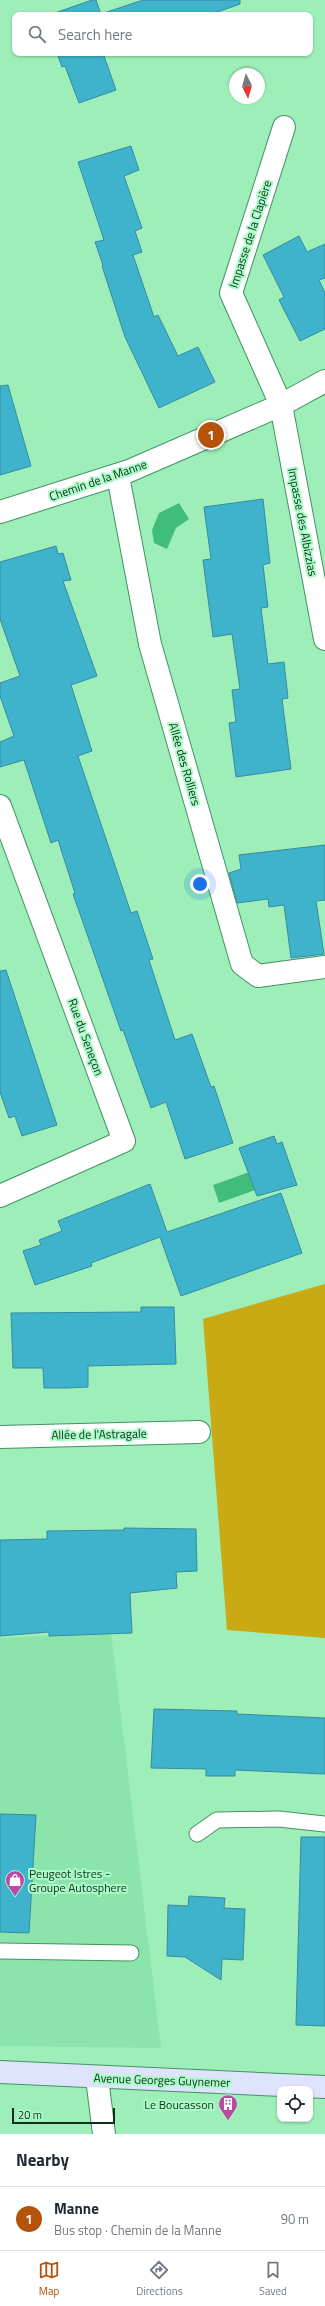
<!DOCTYPE html>
<html lang="en">
<head>
<meta charset="utf-8">
<style>
	body { margin:0; font-family:"Titillium Web",sans-serif; background:#f6f6f7; color:#1f2937 }
	.controls { position:absolute; right:12px; bottom:12px; display:grid; overflow:hidden; border-radius:8px; box-shadow:0 1px 3px #0004 }
	.controls button { width:36px; height:36px; display:grid; place-items:center; padding:0; border:0; border-bottom:1px solid #e0e1e3; background:#fff; color:#1f2937; font:20px sans-serif }
	.compass { position:absolute; left:229px; top:68px; width:36px; height:36px; border-radius:50%; background:#fff; box-shadow:0 1px 3px #0004; rotate:175deg }
	.scale { position:absolute; left:12px; bottom:10px; width:103px; box-sizing:border-box; padding-left:4px; border:2px solid #0e301d; border-top:0; font-size:11px; line-height:14px; white-space:nowrap; color:#0e301d; -webkit-text-stroke:3px #aafbc6; paint-order:stroke }
	.you { position:absolute; left:200px; top:884px; width:14px; height:14px; margin:-10px; border:3px solid #fff; border-radius:50%; background:#1a73e8; box-shadow:0 0 0 6px #1a73e833 }
	.badge { display:grid; place-items:center; width:26px; height:26px; border-radius:50%; background:#b45309; color:#fff; font-size:13px; font-weight:700 }
	.pin { position:absolute; translate:-50% -50%; border:2px solid #fff; box-shadow:0 1px 4px #0006 }
	.list { margin:0; padding:0; list-style:none }
	h2 { display:flex; justify-content:space-between; align-items:center; height:52px; margin:0; padding:0 16px; font-size:17px }
	h2 small { font-size:13px; font-weight:400; color:#747a83 }
	.list li { display:grid; grid-template-columns:26px 1fr auto; gap:12px; align-items:center; box-sizing:border-box; height:64px; padding:0 16px; border-top:1px solid #e0e1e3 }
	.list b { display:block; font-size:15px; white-space:nowrap }
	.list p { margin:0; font-size:13px; white-space:nowrap; color:#747a83 }
	.list em { font-size:13px; font-style:normal; color:#747a83 }
	.icon { flex:none; width:22px; height:22px; fill:none; stroke:currentColor; stroke-width:2; stroke-linecap:round; stroke-linejoin:round }
	.map { position:relative; flex:none; width:325px; height:2134px; overflow:hidden }
	.search { position:absolute; background:#fff; box-shadow:0 1px 3px #0004; left:12px; right:12px; top:12px; height:44px; display:flex; align-items:center; gap:10px; box-sizing:border-box; padding:0 14px; border-radius:8px; color:#747a83; font-size:15px }
	.sheet { height:116px; background:#fff }
	nav { display:flex; justify-content:space-around; align-items:center; box-sizing:border-box; height:56px; border-top:1px solid #e0e1e3; background:#fff; font-size:11px; color:#747a83 }
	nav a { display:grid; justify-items:center; gap:2px }
	nav .on { color:#b45309 }
	.map>svg:first-child { display:block }
</style>
</head>
<body>
<div class="map">
<svg width="325" height="2134" viewBox="0 0 325 2134">
	<rect width="100%" height="100%" fill="#9deeb9"/>
	<path fill="#8be4ab" d="M111 1633 161 2048 0 2046V1638Z"/>
	<path fill="#c9a914" d="M325 1284V1638L227 1630 203 1319Z"/>
	<path fill="#40be79" d="M179 503 189 519 176 528 167 549 154 543 152 530 159 513Z
		M255 1170 261 1188 219 1203 213 1185Z"/>
	<path fill="#3fb3cc" stroke="#368ca0" d="M92 0H96L101 14 143 0H240V4L209 15H49Z
		M57 53H103L116 90 79 103 65 66 62 67Z
		M131 146 139 170 124 176 142 228 135 231 142 252 133 255 154 317 158 315 178 356 198 347 215 382 159 408 125 337 102 266 103 265 95 242 104 240 78 162Z
		M299 236 307 252 325 244V278L319 280 325 293V329L300 341 279 300 284 297 263 255Z
		M8 385 31 466 0 475V386Z
		M263 499 270 563 263 565 268 607 261 608 268 664 284 662 288 698 282 699 291 769 236 777 229 723 236 722 232 690 240 689 232 634 213 637 203 560 211 559 204 507Z
		M56 546 58 554 63 553 71 580 63 581 97 676 71 685 92 751 78 756 131 913 137 911 153 959 149 960 175 1040 192 1034 211 1087 214 1086 233 1143 185 1159 166 1102 151 1108 123 1030 121 1031 73 894 75 893 58 840 51 843 24 760 0 767V742L14 736 0 696V683L20 676 0 619V562Z
		M325 845V900L316 901 324 954 291 958 284 905 269 907 268 899 237 903 229 873 241 869 239 855Z
		M6 970 57 1125 22 1136 15 1116 9 1118 0 1092V971Z
		M274 1136 277 1144 282 1142 297 1185 257 1196 239 1148Z
		M150 1184 167 1232 281 1193 302 1253 181 1296 160 1237 91 1263 92 1266 35 1285 23 1251 41 1245 39 1240 62 1231 58 1221Z
		M141 1307H174L176 1364 88 1366V1387L67 1388H44L43 1368H13L11 1313 141 1312Z
		M124 1528 196 1529 197 1571 176 1572 177 1588 130 1593 132 1633 49 1636V1632L0 1636V1540L47 1539V1531L124 1530Z
		M154 1709 237 1711V1714L325 1718V1774L235 1770V1776H206V1769L151 1768Z
		M0 1814 36 1815 29 1933 0 1932Z
		M301 1837H325V2026L296 2025Z
		M189 1896 225 1898 224 1908 245 1909 243 1960 222 1959 221 1980 185 1957 167 1956 168 1905 188 1906Z"/>
	<g fill="none" stroke-linecap="round" stroke-linejoin="round">
		<g stroke="#439363" stroke-width="17">
			<path id="lane" d="M197 1834 217 1820 279 1819 325 1824
				M0 1951 131 1953"/>
		</g>
		<g stroke="#439363" stroke-width="24">
			<path id="street" d="M284 127 231 293 281 405 325 639
				M118 476 150 644 242 964 258 976 325 967
				M0 512 129 471 281 405 325 381
				M0 806 124 1141 0 1196
				M0 1437 199 1432
				M97 2078 104 2134"/>
		</g>
		<g stroke="#439363" stroke-width="24">
			<path id="secondary" d="M0 2072 325 2087"/>
		</g>
		<use href="#lane" stroke="#fff" stroke-width="15"/>
		<use href="#street" stroke="#fff" stroke-width="22"/>
		<use href="#secondary" stroke="#dfe4fe" stroke-width="22"/>
	</g>
	<defs>
		<g id="shop-pin" transform="scale(1)"><path d="M0 17L-7.5 6A9.5 9.5 0 1 1 7.5 6Z" fill="#ba4aa6" stroke="#aafbc6"/><path d="M-5-2.5h2.3a2.7 3.5 0 0 1 5.4 0H5L5.5 6h-11ZM-1.5-2.5h3a1.5 2.3 0 0 0-3 0Z" fill="#fff"/></g>
		<g id="building-pin" transform="scale(1)"><path d="M0 17L-7.5 6A9.5 9.5 0 1 1 7.5 6Z" fill="#ba4aa6" stroke="#aafbc6"/><path d="M-4-6H4V6H1V3H-1V6H-4ZM-2.5-4.3h1.7v1.8h-1.7ZM.8-4.3h1.7v1.8H.8ZM-2.5-1h1.7V.8h-1.7ZM.8-1h1.7V.8H.8Z" fill="#fff"/></g>
	</defs>
	<g fill-rule="evenodd">
		<use href="#shop-pin" x="15" y="1880"/>
		<use href="#building-pin" x="228" y="2104"/>
	</g>
	<g text-anchor="middle" dominant-baseline="central" stroke-width="4" stroke-linejoin="round" paint-order="stroke">
		<g font-size="12" fill="#0e301d" stroke="#aafbc6">
			<text transform="translate(250 234) rotate(-72)">Impasse de la Clapière</text>
			<text transform="translate(98 480) rotate(-19)">Chemin de la Manne</text>
			<text transform="translate(303 522) rotate(79)">Impasse des Albizzias</text>
			<text transform="translate(185 764) rotate(74)">Allée des Rolliers</text>
			<text transform="translate(86 1037) rotate(70)">Rue du Seneçon</text>
			<text transform="translate(99 1434) rotate(-1)">Allée de l'Astragale</text>
			<text transform="translate(162 2080) rotate(2)">Avenue Georges Guynemer</text>
		</g>
		<g font-size="12" fill="#0e301d" stroke="#aafbc6" text-anchor="start">
			<text x="29" y="1873">Peugeot Istres -<tspan x="29" dy="14">Groupe Autosphere</tspan></text>
			<text x="214" y="2104" text-anchor="end">Le Boucasson</text>
		</g>
	</g>
</svg>
<div class="controls">
<button><svg class="icon" aria-label="locate" viewBox="0 0 24 24"><circle cx="12" cy="12" r="6"/><path d="M12 2v4M12 18v4M2 12h4M18 12h4"/></svg></button>
</div>
<svg class="compass" viewBox="-18 -18 36 36"><path d="M0-13l5 13h-10z" fill="#e53935"/><path d="M0 13l5-13h-10z" fill="#747a83"/></svg>
<div class="scale">20 m</div>
<div class="you"></div>
<div class="pin badge" style="left:211px;top:435px">1</div>
<div class="search"><svg class="icon" aria-label="search" viewBox="0 0 24 24"><circle cx="10" cy="10" r="6"/><path d="M15 15l6 6"/></svg>Search here</div>
</div>
<section class="sheet">
<h2>Nearby<small></small></h2>
<ul class="list">
<li><span class="badge">1</span><div><b>Manne</b><p>Bus stop · Chemin de la Manne</p></div><em>90 m</em></li>
</ul>
</section>
<nav>
<a class="on"><svg class="icon" aria-label="map" viewBox="0 0 24 24"><path d="M3 6l6-2 6 2 6-2v14l-6 2-6-2-6 2zM9 4v14M15 6v14"/></svg>Map</a>
<a><svg class="icon" aria-label="directions" viewBox="0 0 24 24"><path d="M12 3l9 9-9 9-9-9zM9 14v-3h6M13 9l2 2-2 2"/></svg>Directions</a>
<a><svg class="icon" aria-label="saved" viewBox="0 0 24 24"><path d="M7 4h10v16l-5-4-5 4z"/></svg>Saved</a>
</nav>
</body>
</html>
